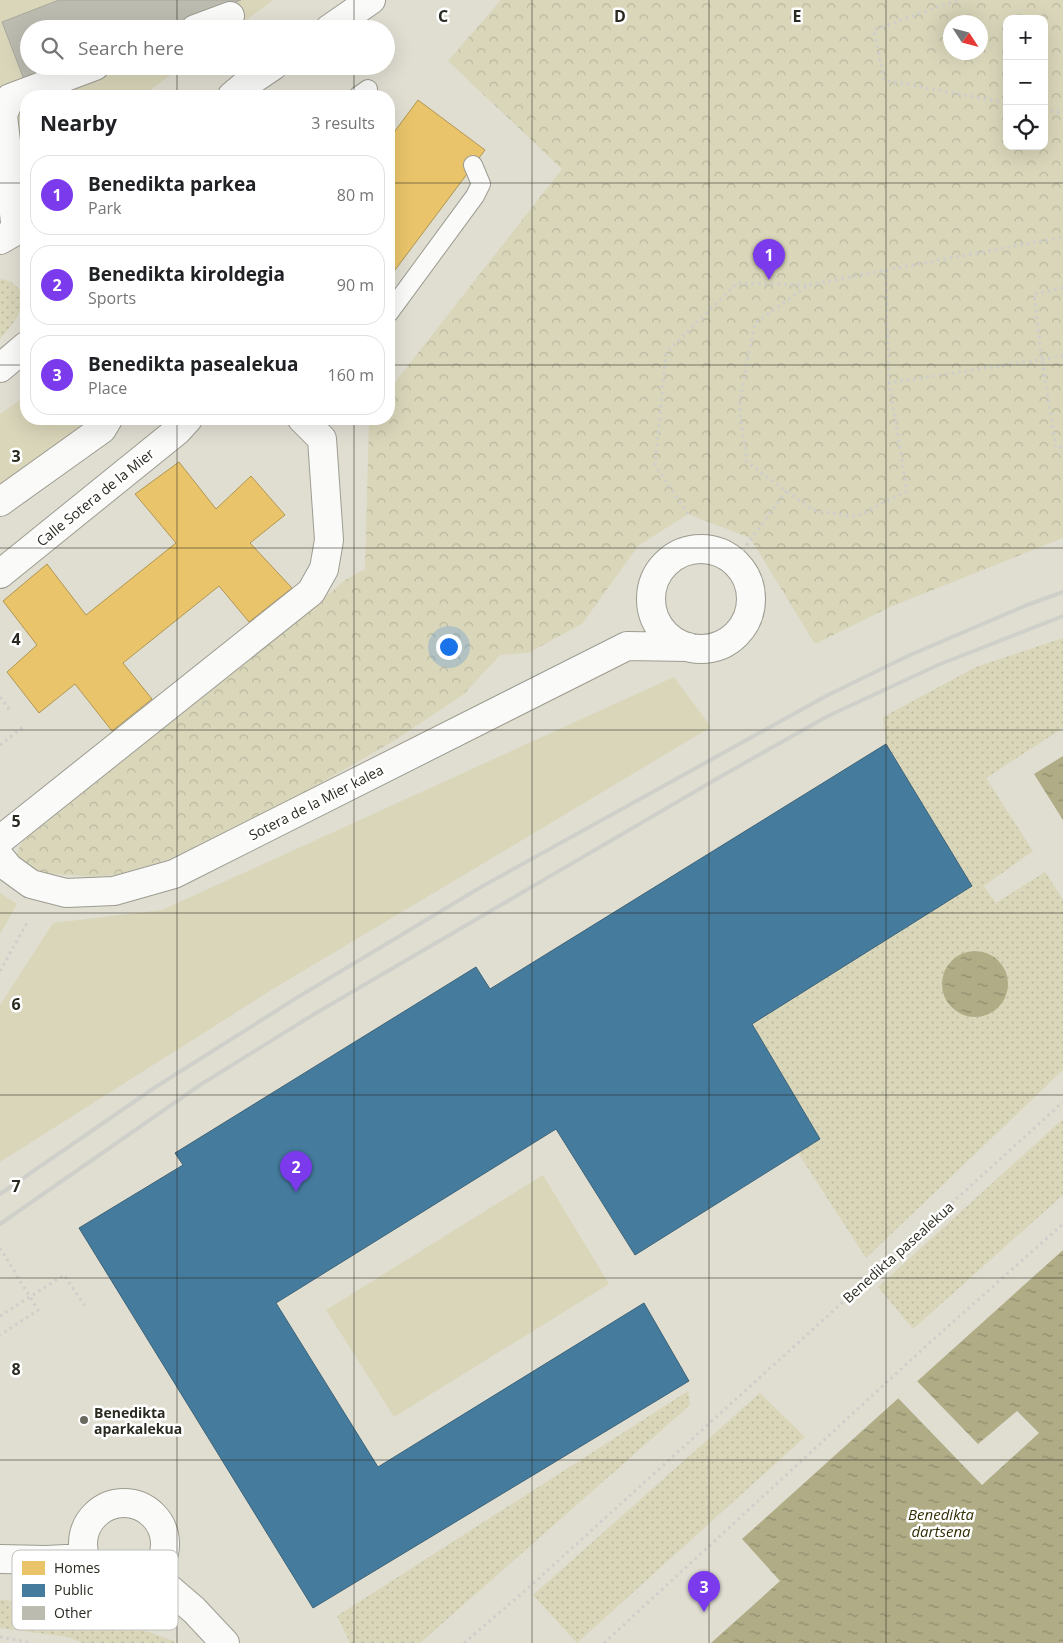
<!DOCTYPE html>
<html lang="en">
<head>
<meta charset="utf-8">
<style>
	body { margin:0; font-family:"Open Sans",sans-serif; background:#f2f2f2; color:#202124 }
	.controls { position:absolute; right:15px; top:15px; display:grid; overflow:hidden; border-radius:10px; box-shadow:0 5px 20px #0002 }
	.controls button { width:45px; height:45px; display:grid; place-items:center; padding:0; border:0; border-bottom:1px solid #e0e0e0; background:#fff; color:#202124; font:25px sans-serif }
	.compass { position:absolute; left:943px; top:15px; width:45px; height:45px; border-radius:50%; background:#fff; box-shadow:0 5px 20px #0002; rotate:126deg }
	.you { position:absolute; left:448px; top:646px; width:18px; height:18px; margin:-12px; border:4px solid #fff; border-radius:50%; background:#1a73e8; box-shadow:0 0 0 8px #1a73e833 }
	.badge { display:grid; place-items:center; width:32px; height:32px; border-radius:50%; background:#7c3aed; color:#fff; font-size:16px; font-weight:700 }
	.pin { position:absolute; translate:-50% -41px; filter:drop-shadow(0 1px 2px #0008) }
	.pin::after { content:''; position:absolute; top:26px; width:18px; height:15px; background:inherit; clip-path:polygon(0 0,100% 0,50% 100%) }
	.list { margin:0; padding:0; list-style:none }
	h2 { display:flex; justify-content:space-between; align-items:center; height:65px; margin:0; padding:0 20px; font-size:21px }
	h2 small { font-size:16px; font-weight:400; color:#757577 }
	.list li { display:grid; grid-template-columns:32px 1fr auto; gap:15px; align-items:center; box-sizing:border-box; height:80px; margin:0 10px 10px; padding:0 10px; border:1px solid #e0e0e0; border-radius:20px }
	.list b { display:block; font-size:19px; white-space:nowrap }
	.list p { margin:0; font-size:16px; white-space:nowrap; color:#757577 }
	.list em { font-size:16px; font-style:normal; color:#757577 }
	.icon { flex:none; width:28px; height:28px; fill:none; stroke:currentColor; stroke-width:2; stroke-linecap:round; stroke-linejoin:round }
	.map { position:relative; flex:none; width:1063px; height:1643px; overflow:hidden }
	.search { position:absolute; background:#fff; box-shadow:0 5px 20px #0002; left:20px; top:20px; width:375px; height:55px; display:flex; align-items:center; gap:12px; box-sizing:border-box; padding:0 18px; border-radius:28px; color:#757577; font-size:19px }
	.panel { position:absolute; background:#fff; box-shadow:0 5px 20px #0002; left:20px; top:90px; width:375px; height:335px; border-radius:20px }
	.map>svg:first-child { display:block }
</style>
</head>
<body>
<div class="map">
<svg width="1063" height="1643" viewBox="0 0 1063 1643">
	<defs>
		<pattern id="grass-dots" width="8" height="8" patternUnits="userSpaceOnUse" patternTransform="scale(1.25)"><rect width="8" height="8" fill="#d9d6ba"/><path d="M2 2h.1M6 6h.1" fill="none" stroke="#bab8a0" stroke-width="1.8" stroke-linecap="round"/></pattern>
		<pattern id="park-crowns" width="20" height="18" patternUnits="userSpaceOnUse" patternTransform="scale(1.25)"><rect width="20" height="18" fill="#d9d6ba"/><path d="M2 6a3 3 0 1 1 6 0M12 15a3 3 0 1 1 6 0" fill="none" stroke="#bab8a0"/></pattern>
		<pattern id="water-ripples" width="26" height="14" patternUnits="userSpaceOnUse" patternTransform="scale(1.25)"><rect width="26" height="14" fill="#b0ac86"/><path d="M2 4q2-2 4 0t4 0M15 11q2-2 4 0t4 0" fill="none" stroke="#8f8c6d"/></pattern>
	</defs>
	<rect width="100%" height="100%" fill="#e0ded1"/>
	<path fill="url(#grass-dots)" d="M0 279C8 280 12 282 17 287 32 303 11 327 0 339Z
		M1063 638V728L986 778 1033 851 984 886 996 903 1045 872 1063 899V1070L866 1258 798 1153 820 1139 752 1024 972 886 886 744 883 717 976 667Z
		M1063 1119V1195L913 1329 878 1287Z
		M688 1391 690 1405 420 1643H350L337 1616Z
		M760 1393 805 1437 577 1643 533 1595Z
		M0 1600C60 1603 118 1621 174 1641L177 1643H83L68 1637 0 1628Z"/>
	<path fill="url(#park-crowns)" fill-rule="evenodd" d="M501 0H1063V538L890 607 815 644 750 538 688 514 638 546 582 624 528 653 500 655 464 694 392 742 296 797 167 860 116 875 94 877 45 873 28 867 16 855 22 842 283 633 345 580 365 569 369 419H389V390L562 169 448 61ZM1007 19H1044V146H1007ZM950 22H980V52H950Z"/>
	<path fill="#d9d6ba" d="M0 0H273L234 29H29V66H183L142 96H26V181L0 201Z
		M26 396V419H93L0 486V414Z
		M674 677 711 727 273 989 0 1162V1005L53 923 162 910Z
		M0 893 17 904 0 934Z
		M543 1175 609 1284 394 1417 326 1310Z"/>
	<path fill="url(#water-ripples)" d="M1063 756V820L1034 774Z
		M942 984a33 33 0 1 1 66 0a33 33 0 1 1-66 0Z
		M1063 1250V1643H711L780 1581 742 1539Z"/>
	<path fill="#e0ded1" d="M917 1381 978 1444 1017 1411 1039 1433 982 1485 898 1398Z"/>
	<path fill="#e9c46a" stroke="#b09654" d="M418 100 485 150 389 278V139Z
		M179 462 216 509 251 476 285 515 250 543 292 588 249 622 219 586 123 663 152 699 112 731 75 684 39 713 7 672 37 645 3 601 47 564 86 615 176 543 135 494Z"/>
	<path fill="#457b9d" stroke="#3d6378" d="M886 744 972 886 752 1024 820 1139 635 1255 556 1129 276 1303 378 1467 644 1303 689 1381 313 1608 79 1228 183 1165 175 1153 476 967 490 989Z"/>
	<path fill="#bcbbb0" stroke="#a9a89d" d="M59 0H241L165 29H29V66H67L25 82 2 22Z"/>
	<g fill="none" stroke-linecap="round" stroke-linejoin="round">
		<g stroke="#9d9c92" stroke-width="20">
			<path id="service" d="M358 96 368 89
				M389 313 475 196 481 184 473 165"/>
		</g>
		<g stroke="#9d9c92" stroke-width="30">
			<path id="minor" d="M195 29 230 16
				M16 231 3 115 10 98 95 66
				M0 502 102 429 108 419
				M651 599a50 50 0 1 1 100 0a50 50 0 1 1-100 0Z
				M0 574 177 431 188 419
				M0 840 311 592 324 569 329 540 322 439 302 419
				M0 857 9 868 31 884 66 893 114 891 174 874 627 646 688 647
				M83 1544a41 41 0 1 1 82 0a41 41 0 1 1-82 0Z
				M0 1559 46 1560 85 1558
				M152 1574 194 1610 225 1643"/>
		</g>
		<g stroke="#9d9c92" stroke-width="30">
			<path id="tertiary" d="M329 29 371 0
				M232 96 245 85 273 66
				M0 240 26 225
				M0 368 26 346"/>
		</g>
		<path stroke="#cfceca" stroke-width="3" stroke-dasharray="2.5 4" stroke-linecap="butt" d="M957 0 874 30 884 80 1007 103
			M1044 110 1063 113
			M886 270 1063 237
			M1063 288 1034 294 1042 360 1056 448 1063 447
			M889 383 886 270 809 285 755 323 739 405 747 462 813 510 855 517 907 491 889 383 1063 356
			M688 514 655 465 666 353 737 283 809 285
			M735 561 787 490
			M0 697 11 712
			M0 745 23 727
			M0 971 28 921
			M0 1316 64 1275 87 1309
			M0 1637 32 1643
			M464 1643 527 1589 1063 1102
			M604 1643 926 1346 1063 1224"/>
		<use href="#service" stroke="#fafaf8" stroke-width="18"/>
		<use href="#minor" stroke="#fafaf8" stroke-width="28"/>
		<use href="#tertiary" stroke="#fafaf8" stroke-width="28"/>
		<path stroke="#d0d0cb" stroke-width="4" d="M0 1194 154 1088 298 997 481 887 826 696 910 655 1027 605 1063 592
			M0 1224 200 1085 316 1013 725 774 828 716 938 665 1063 616"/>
		<path stroke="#cfceca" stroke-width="3" stroke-dasharray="2.5 4" stroke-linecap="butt" d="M0 1248 38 1310 0 1335"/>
	</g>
	<path fill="none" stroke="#2b2a21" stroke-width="1" stroke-opacity="0.55" d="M177 0V29M354 0V29M532 0V1643M709 0V1643M886 0V1643M177 66V96M354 66V96M0 183H26M389 183H1063M0 365H26M389 365H1063M177 419V1643M354 419V1643M0 548H1063M0 730H1063M0 913H1063M0 1095H1063M0 1278H1063M0 1460H1063"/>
	<circle fill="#6a695f" stroke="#fff" stroke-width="2" cx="84" cy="1420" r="5"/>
	<g text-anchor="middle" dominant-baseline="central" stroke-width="5" stroke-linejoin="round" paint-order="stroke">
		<g font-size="14" fill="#2b2a21" stroke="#fff">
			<text transform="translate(95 497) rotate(-39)">Calle Sotera de la Mier</text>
			<text transform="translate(316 802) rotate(-27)">Sotera de la Mier kalea</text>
			<text transform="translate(898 1252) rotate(-42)">Benedikta pasealekua</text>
		</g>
		<g font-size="14" font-weight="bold" fill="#2b2a21" stroke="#fff" text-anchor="start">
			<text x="94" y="1412">Benedikta<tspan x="94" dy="16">aparkalekua</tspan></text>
		</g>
		<g font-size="15" font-style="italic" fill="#342f06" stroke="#fff">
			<text x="941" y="1514">Benedikta<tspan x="941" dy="17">dartsena</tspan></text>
		</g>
	</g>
	<rect x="12" y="1550" width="166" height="80" rx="8" fill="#fff" stroke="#bfbfbc" stroke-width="1"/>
	<rect x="22" y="1561" width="23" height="14" fill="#e9c46a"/>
	<rect x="22" y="1584" width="23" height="13" fill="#457b9d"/>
	<rect x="22" y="1606" width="23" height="14" fill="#bcbbb0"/>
	<g font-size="14" fill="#2b2a21">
		<text x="54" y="1573">Homes</text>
		<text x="54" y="1595">Public</text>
		<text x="54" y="1618">Other</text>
	</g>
	<g font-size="16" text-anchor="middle" font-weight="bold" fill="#2b2a21" stroke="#fff" stroke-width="5" stroke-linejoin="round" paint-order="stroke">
		<text x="443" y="22">C</text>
		<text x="620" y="22">D</text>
		<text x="797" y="22">E</text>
		<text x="16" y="462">3</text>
		<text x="16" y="645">4</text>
		<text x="16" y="827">5</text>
		<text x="16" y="1010">6</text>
		<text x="16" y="1192">7</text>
		<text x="16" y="1375">8</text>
	</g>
</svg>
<div class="controls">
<button>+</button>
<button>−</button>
<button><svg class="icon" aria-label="locate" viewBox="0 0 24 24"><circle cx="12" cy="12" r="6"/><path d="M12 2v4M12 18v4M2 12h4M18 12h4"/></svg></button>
</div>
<svg class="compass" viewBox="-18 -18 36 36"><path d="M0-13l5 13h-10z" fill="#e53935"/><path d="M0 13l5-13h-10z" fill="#757577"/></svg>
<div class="you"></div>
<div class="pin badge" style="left:769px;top:280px">1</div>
<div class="pin badge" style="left:296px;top:1192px">2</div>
<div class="pin badge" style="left:704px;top:1612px">3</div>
<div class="search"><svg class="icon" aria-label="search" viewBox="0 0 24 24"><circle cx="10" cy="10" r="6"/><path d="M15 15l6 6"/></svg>Search here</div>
<section class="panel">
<h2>Nearby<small>3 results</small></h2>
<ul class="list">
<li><span class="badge">1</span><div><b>Benedikta parkea</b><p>Park</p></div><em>80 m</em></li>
<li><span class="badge">2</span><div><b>Benedikta kiroldegia</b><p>Sports</p></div><em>90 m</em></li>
<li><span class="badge">3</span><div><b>Benedikta pasealekua</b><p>Place</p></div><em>160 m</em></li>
</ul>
</section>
</div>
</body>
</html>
